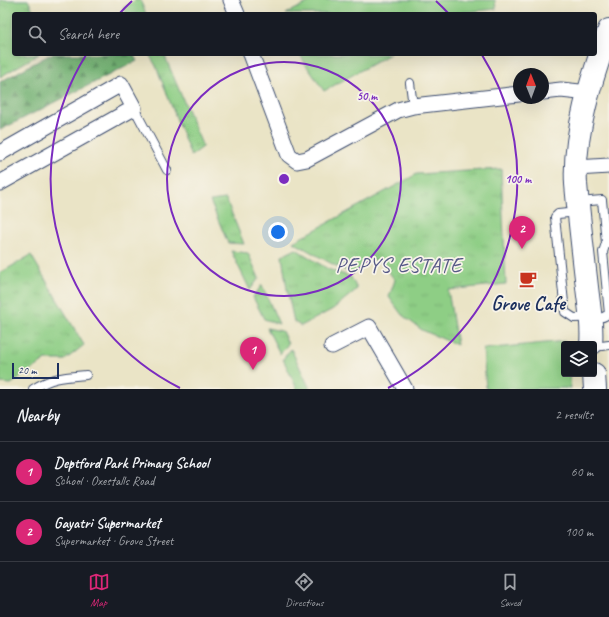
<!DOCTYPE html>
<html lang="en">
<head>
<meta charset="utf-8">
<style>
	body { margin:0; font-family:Caveat,sans-serif; background:#242831; color:#f1f3f6 }
	.controls { position:absolute; right:12px; bottom:12px; display:grid; overflow:hidden; border-radius:4px; box-shadow:0 4px 16px #0002 }
	.controls button { width:36px; height:36px; display:grid; place-items:center; padding:0; border:0; border-bottom:1px solid #363941; background:#171b24; color:#f1f3f6; font:20px sans-serif }
	.compass { position:absolute; left:513px; top:68px; width:36px; height:36px; border-radius:50%; background:#171b24; box-shadow:0 4px 16px #0002; rotate:359deg }
	.scale { position:absolute; left:12px; bottom:10px; width:47px; box-sizing:border-box; padding-left:4px; border:2px solid #1b2f5e; border-top:0; font-size:11px; line-height:14px; white-space:nowrap; color:#1b2f5e; -webkit-text-stroke:3px #f7f3e8; paint-order:stroke }
	.you { position:absolute; left:278px; top:232px; width:14px; height:14px; margin:-10px; border:3px solid #fff; border-radius:50%; background:#1a73e8; box-shadow:0 0 0 6px #1a73e833 }
	.badge { display:grid; place-items:center; width:26px; height:26px; border-radius:50%; background:#db2777; color:#fff; font-size:13px; font-weight:700 }
	.pin { position:absolute; translate:-50% -33px; filter:drop-shadow(0 1px 2px #0008) }
	.pin::after { content:''; position:absolute; top:21px; width:14px; height:12px; background:inherit; clip-path:polygon(0 0,100% 0,50% 100%) }
	.list { margin:0; padding:0; list-style:none }
	h2 { display:flex; justify-content:space-between; align-items:center; height:52px; margin:0; padding:0 16px; font-size:17px }
	h2 small { font-size:13px; font-weight:400; color:#9ea1a6 }
	.list li { display:grid; grid-template-columns:26px 1fr auto; gap:12px; align-items:center; box-sizing:border-box; height:60px; padding:0 16px; border-top:1px solid #363941 }
	.list b { display:block; font-size:15px; white-space:nowrap }
	.list p { margin:0; font-size:13px; white-space:nowrap; color:#9ea1a6 }
	.list em { font-size:13px; font-style:normal; color:#9ea1a6 }
	.icon { flex:none; width:22px; height:22px; fill:none; stroke:currentColor; stroke-width:2; stroke-linecap:round; stroke-linejoin:round }
	.map { position:relative; flex:none; width:609px; height:389px; overflow:hidden }
	.search { position:absolute; background:#171b24; box-shadow:0 4px 16px #0002; left:12px; right:12px; top:12px; height:44px; display:flex; align-items:center; gap:10px; box-sizing:border-box; padding:0 14px; border-radius:4px; color:#9ea1a6; font-size:15px }
	.sheet { height:172px; background:#171b24 }
	nav { display:flex; justify-content:space-around; align-items:center; box-sizing:border-box; height:56px; border-top:1px solid #363941; background:#171b24; font-size:11px; color:#9ea1a6 }
	nav a { display:grid; justify-items:center; gap:2px }
	nav .on { color:#db2777 }
	.map>svg:first-child { display:block }
</style>
</head>
<body>
<div class="map">
<svg width="609" height="389" viewBox="0 0 609 389">
	<defs>
		<pattern id="grass-tufts" width="24" height="20" patternUnits="userSpaceOnUse"><rect width="24" height="20" fill="#8ece85"/><path d="M3 7l-1-3M5 7V3M7 7l1-3M15 17l-1-3M17 17v-4M19 17l1-3" fill="none" stroke="#7ab175"/></pattern>
		<pattern id="forest-firs" width="22" height="20" patternUnits="userSpaceOnUse"><rect width="22" height="20" fill="#72b172"/><path d="M5 1l3.5 6h-7zM16 11l3.5 6h-7z" fill="#5d9061"/></pattern>
	</defs>
	<rect width="100%" height="100%" fill="#f7f3e8"/>
	<filter id="ink" filterUnits="userSpaceOnUse"><feTurbulence type="fractalNoise" baseFrequency=".025" numOctaves="2"/><feDisplacementMap in="SourceGraphic" scale="8" xChannelSelector="R" yChannelSelector="G"/><feConvolveMatrix kernelMatrix="1 2 1 2 8 2 1 2 1" color-interpolation-filters="sRGB"/></filter>
	<filter id="wash" filterUnits="userSpaceOnUse"><feTurbulence type="fractalNoise" baseFrequency=".012" numOctaves="4" result="noise"/><feDisplacementMap in="SourceGraphic" scale="16" xChannelSelector="R" yChannelSelector="G"/><feGaussianBlur stdDeviation="0.9" result="paint"/><feColorMatrix in="noise" values="0 0 0 0 0 0 0 0 0 0 0 0 0 0 0 0 0 1.4 0 .05"/><feComposite in="paint" operator="in"/></filter>
	<g filter="url(#wash)">
		<rect width="100%" height="100%" fill="#eae4c6"/>
		<path fill="url(#grass-tufts)" stroke="#547e72" d="M0 0H28L35 14H14V54H39L0 77Z
			M136 0H140L146 14H127L123 8Z
			M149 54H164L203 147 191 156 156 66Z
			M501 169 506 284 448 290 457 345 422 330 402 315 389 297 395 280 380 261 369 260 353 274 334 265 293 242 417 174Z
			M225 199H226L244 244 228 243 210 201Z
			M296 249 328 269 351 277 357 289 333 309 301 326 294 322 287 289 282 256Z
			M231 251 248 253 259 278 250 290Z
			M31 255 84 345 65 360H46L11 384 0 383V273Z
			M262 285 279 324 264 319 253 297Z
			M267 328 282 331 288 344 280 354Z"/>
		<path fill="url(#forest-firs)" stroke="#467068" d="M51 54H133L137 61 0 130V82Z"/>
		<path fill="#8ece85" stroke="#547e72" d="M313 0H495L496 9 445 14H286Z
			M300 54H390L324 91 306 65Z
			M566 341 567 344H564V374H569L571 388 486 389 483 349Z
			M291 349 310 389H297L283 359Z"/>
	</g>
	<g filter="url(#ink)">
		<g fill="none" stroke-linecap="round" stroke-linejoin="round">
			<g stroke="#3a4a6e" stroke-width="10">
				<path id="service" d="M410 83 413 106
					M134 108 167 170
					M578 212 558 214 555 217 565 312 574 318 603 317 609 314 603 252 606 243 602 200 579 202
					M594 347 609 345
					M33 389C53 377 64 377 86 375"/>
			</g>
			<g stroke="#3a4a6e" stroke-width="17">
				<path id="minor" d="M231 0 237 14
					M251 54 289 155 297 161 307 159 398 110 413 106 519 94
					M543 92 561 90 589 93
					M0 153 121 84 134 108 0 183
					M576 168 609 166
					M332 346 369 327 405 389"/>
			</g>
			<g stroke="#3a4a6e" stroke-width="24">
				<path id="secondary" d="M591 344C593 325 589 306 587 287 583 252 579 218 576 184 573 134 592 77 609 30
					M594 374 595 389"/>
			</g>
			<use href="#service" stroke="#fff" stroke-width="8"/>
			<use href="#minor" stroke="#fff" stroke-width="15"/>
			<use href="#secondary" stroke="#fff" stroke-width="22"/>
		</g>
	</g>
	<g fill="none" stroke="#7b2cbf" stroke-width="2">
		<circle cx="284" cy="179" r="117"/>
		<path d="M180 388A234 234 0 0 1 86 55M119 14A234 234 0 0 1 132 1M436 1A234 234 0 0 1 449 14M482 55A234 234 0 0 1 388 388"/>
	</g>
	<defs>
		<g id="cafe-bare" transform="scale(1.38)"><path d="M-5.5-4.5H6V0H3Q3 3.5 0 3.5H-2.5Q-5.5 3.5-5.5 0ZM3-3.2v2h1.7v-2ZM-6 4.5H4V6H-6Z" fill="#c8321e" stroke="#f7f3e8" stroke-width="2.5" paint-order="stroke"/></g>
	</defs>
	<g fill-rule="evenodd">
		<use href="#cafe-bare" x="528" y="279"/>
	</g>
	<g text-anchor="middle" dominant-baseline="central" stroke-width="3.5" stroke-linejoin="round" paint-order="stroke">
		<g font-size="20" font-weight="bold" fill="#1b2f5e" stroke="#f7f3e8">
			<text x="528" y="303">Grove Cafe</text>
		</g>
		<g font-size="21" letter-spacing="1" fill="#555887" stroke="#f7f3e8">
			<text x="399" y="265">PEPYS ESTATE</text>
		</g>
	</g>
	<circle cx="284" cy="179" r="6" fill="#7b2cbf" stroke="#f7f3e8" stroke-width="2"/>
	<g font-size="12" text-anchor="middle" font-weight="bold" fill="#7b2cbf" stroke="#f7f3e8" stroke-width="3.5" stroke-linejoin="round" paint-order="stroke">
		<text x="367" y="100">50 m</text>
		<text x="518" y="183">100 m</text>
	</g>
</svg>
<div class="controls">
<button><svg class="icon" aria-label="layers" viewBox="0 0 24 24"><path d="M12 4l9 5-9 5-9-5zM3 14l9 5 9-5"/></svg></button>
</div>
<svg class="compass" viewBox="-18 -18 36 36"><path d="M0-13l5 13h-10z" fill="#e53935"/><path d="M0 13l5-13h-10z" fill="#9ea1a6"/></svg>
<div class="scale">20 m</div>
<div class="you"></div>
<div class="pin badge" style="left:253px;top:370px">1</div>
<div class="pin badge" style="left:522px;top:249px">2</div>
<div class="search"><svg class="icon" aria-label="search" viewBox="0 0 24 24"><circle cx="10" cy="10" r="6"/><path d="M15 15l6 6"/></svg>Search here</div>
</div>
<section class="sheet">
<h2>Nearby<small>2 results</small></h2>
<ul class="list">
<li><span class="badge">1</span><div><b>Deptford Park Primary School</b><p>School · Oxestalls Road</p></div><em>60 m</em></li>
<li><span class="badge">2</span><div><b>Gayatri Supermarket</b><p>Supermarket · Grove Street</p></div><em>100 m</em></li>
</ul>
</section>
<nav>
<a class="on"><svg class="icon" aria-label="map" viewBox="0 0 24 24"><path d="M3 6l6-2 6 2 6-2v14l-6 2-6-2-6 2zM9 4v14M15 6v14"/></svg>Map</a>
<a><svg class="icon" aria-label="directions" viewBox="0 0 24 24"><path d="M12 3l9 9-9 9-9-9zM9 14v-3h6M13 9l2 2-2 2"/></svg>Directions</a>
<a><svg class="icon" aria-label="saved" viewBox="0 0 24 24"><path d="M7 4h10v16l-5-4-5 4z"/></svg>Saved</a>
</nav>
</body>
</html>
